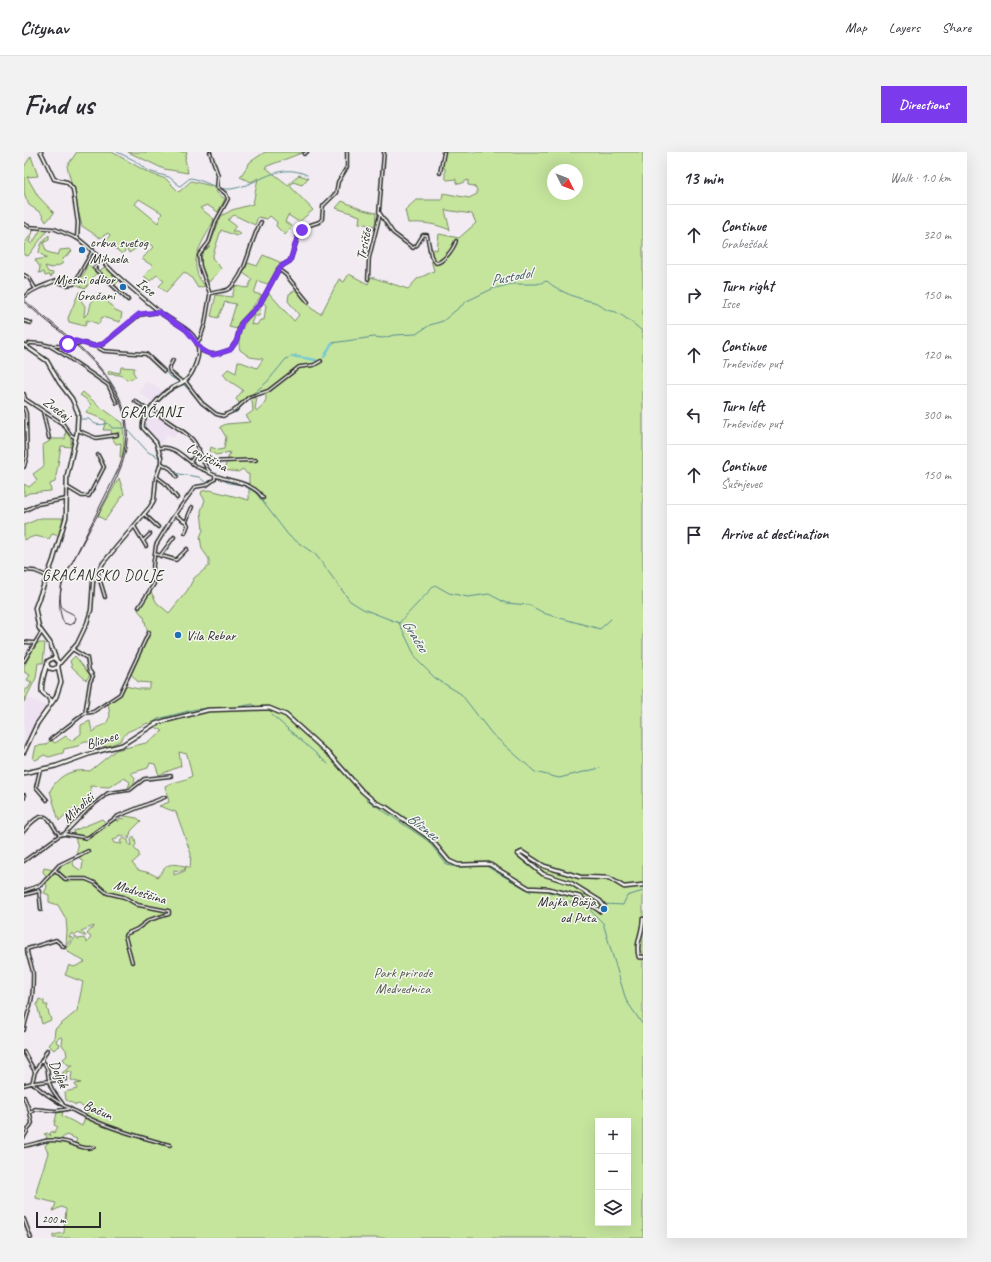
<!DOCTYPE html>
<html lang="en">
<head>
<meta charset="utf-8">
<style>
	body { margin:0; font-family:Caveat,sans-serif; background:#f2f2f3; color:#2b2b33 }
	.controls { position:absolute; right:12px; bottom:12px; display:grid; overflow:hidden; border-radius:0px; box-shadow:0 4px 16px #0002 }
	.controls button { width:36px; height:36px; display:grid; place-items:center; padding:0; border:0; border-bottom:1px solid #e1e1e2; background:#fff; color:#2b2b33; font:20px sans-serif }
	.compass { position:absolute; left:523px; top:12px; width:36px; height:36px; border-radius:50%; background:#fff; box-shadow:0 4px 16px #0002; rotate:132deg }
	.scale { position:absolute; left:12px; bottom:10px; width:65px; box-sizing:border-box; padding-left:4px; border:2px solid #2b2b2b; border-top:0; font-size:11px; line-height:14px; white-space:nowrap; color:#2b2b2b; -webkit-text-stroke:3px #f6f6f2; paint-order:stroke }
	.stop { position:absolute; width:12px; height:12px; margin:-9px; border:3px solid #7c3aed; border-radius:50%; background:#fff }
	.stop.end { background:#7c3aed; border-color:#fff; box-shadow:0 1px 4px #0008 }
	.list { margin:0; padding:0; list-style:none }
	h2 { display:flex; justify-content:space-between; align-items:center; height:52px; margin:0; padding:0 16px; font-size:17px }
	h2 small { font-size:13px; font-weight:400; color:#7c7c81 }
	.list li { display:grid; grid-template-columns:26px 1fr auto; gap:12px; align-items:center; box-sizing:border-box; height:60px; padding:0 16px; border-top:1px solid #e1e1e2 }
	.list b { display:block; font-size:15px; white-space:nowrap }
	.list p { margin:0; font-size:13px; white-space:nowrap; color:#7c7c81 }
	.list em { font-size:13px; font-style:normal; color:#7c7c81 }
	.icon { flex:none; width:22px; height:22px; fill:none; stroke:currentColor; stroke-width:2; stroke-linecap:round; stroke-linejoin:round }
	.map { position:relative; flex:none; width:619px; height:1086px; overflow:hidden; border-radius:0px }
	header { display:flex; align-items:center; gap:24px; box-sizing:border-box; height:56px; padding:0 20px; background:#fff; border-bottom:1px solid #e1e1e2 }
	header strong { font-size:19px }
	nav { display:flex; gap:22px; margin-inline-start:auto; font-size:14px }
	.intro { display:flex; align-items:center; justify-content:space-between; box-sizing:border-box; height:96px; padding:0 24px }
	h1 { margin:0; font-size:28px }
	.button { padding:10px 18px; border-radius:0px; background:#7c3aed; color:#fff; font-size:14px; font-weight:700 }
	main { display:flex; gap:24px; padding:0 24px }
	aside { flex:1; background:#fff; border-radius:0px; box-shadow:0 4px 16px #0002 }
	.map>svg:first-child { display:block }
</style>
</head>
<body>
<header>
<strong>Citynav</strong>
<nav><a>Map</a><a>Layers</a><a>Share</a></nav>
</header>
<div class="intro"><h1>Find us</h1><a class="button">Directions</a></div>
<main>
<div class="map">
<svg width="619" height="1086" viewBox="0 0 619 1086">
	<rect width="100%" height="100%" fill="#f2ecf2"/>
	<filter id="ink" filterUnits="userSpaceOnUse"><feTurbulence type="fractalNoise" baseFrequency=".025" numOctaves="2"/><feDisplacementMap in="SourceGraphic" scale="8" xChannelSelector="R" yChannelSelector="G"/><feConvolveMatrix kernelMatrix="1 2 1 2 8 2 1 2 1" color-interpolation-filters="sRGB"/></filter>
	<g filter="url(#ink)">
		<path fill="#eee1f2" d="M122 230 131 233 140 240 129 251 115 240Z
			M127 260 145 270V272L153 278 156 277 149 286 143 283 137 292 123 276 121 270Z
			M3 545 25 555 1 595 0 550Z"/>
		<path fill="#c5e59d" stroke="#788864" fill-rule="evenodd" d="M53 0H88L125 21 142 27 155 40 167 29 192 35 193 41 201 47 194 60 183 53 176 56 190 67C184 84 167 100 173 120 174 125 178 130 181 134L174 136 167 125 160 120 142 140 135 134 140 129 133 123 126 129 120 124 129 114 118 107 129 95 123 89 105 101 103 97 98 102 82 89 86 83 84 81 76 86 58 74 43 14ZM115 47 138 61 134 71 111 52Z
			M104 0H163L161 7 164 21 140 17Z
			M241 0H280L241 15 264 33 275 23 284 26 278 33 269 30 266 34 289 58 275 70 264 63 261 70 268 74 261 83 252 74 253 70 246 64 243 67 234 65 231 73 210 63 204 68 212 74 208 79H213L217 82 212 84 197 78 188 106 194 112 197 117 185 130 177 115V108L178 102 185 95 197 64 208 58 229 52 234 26 227 30 216 25 226 10Z
			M416 0H619V1086H29V1083L40 1081 42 1057 37 1055 29 1059 32 1051 12 1046 13 1036 24 1001 21 994 25 989 38 990 50 994 53 987 42 983 36 988 22 987 23 984 20 982 23 981 27 984 26 981 29 979 30 981 34 975 30 973 33 961 39 960 38 964 58 974 64 959 55 952 52 953 42 948 41 940 53 937 51 932 57 931 47 928 48 920 43 919 42 923 38 921 49 913H44L39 907 43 904 42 898 38 893 39 886 37 885 32 888 33 891 36 892 35 895 34 894 30 898 24 893 30 886 31 877 53 859 59 830 41 823 45 813 50 815 61 810 46 801 41 796 46 793 52 784 54 787 60 786 63 791 67 785 63 782 67 777H69L70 774 57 779 62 784H60L53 781 50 784 48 781 45 785 48 786 42 794 43 778 42 767 34 753 25 750V743L20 741 23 735 22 731 25 728 19 720 20 716 34 719 38 713 48 707 50 714 56 718 58 717 59 710 52 702 54 695 49 679 78 667 84 673 91 667 94 670 96 666 100 667 101 664 113 666 117 669 107 679 105 687 102 683 100 684 95 683 93 687 88 688 90 691 98 692 96 689 100 686 104 688 105 693H108L107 688 110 684 112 692 110 696 115 701V705L108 711 114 718 126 721 134 725C144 711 144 711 161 714V717L157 719 150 718V723L161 719 162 714 166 716 167 702 152 660 135 654 145 650 141 634C150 629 159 630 168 624L163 602 155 600 157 614 135 623 131 612 126 611 124 616 107 621 111 626 110 631 104 636 106 630 100 626 85 635 66 634 68 646 60 661 52 656 46 658 35 669 26 639C35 622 49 617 66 619L92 598 122 591 139 579 124 571 103 580 96 589 82 595 60 589 54 594 40 597 39 601 25 605 20 603 12 608 9 607 12 594 21 593 27 588 31 591 42 584 47 589 57 582V573L66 569 68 580 72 578V576L82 572 86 564 84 550C93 546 98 543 101 534L115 537H124L127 531 114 530 107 522 126 480 123 478 120 465 114 458 126 438 133 451 145 461 163 439 170 426 185 414V407L178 397 176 385 179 378 177 359 181 348 177 342 178 339 186 338 225 348V322H223L219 317 214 320 200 318 206 300 192 303 186 299 187 295 194 298 200 297 202 285 196 275 202 272 227 270 222 264 229 259 228 248 230 245 233 246 231 257 233 259C240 254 244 249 241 240L224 246 216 252 212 247 219 238 204 228 199 222 204 217 212 221 214 209 233 216 239 207 226 205 216 198C211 179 224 166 237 153L235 164H230L227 172 233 173 236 168H240L242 153 238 150 245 141 270 169 275 163 264 149 265 142 272 138 288 157 297 162 315 127 320 130 325 122 344 132 347 125 384 137 393 127 410 119 404 96 413 98 415 82 435 86 452 71 448 62 421 58 426 78C412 72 399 70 384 71L381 58 392 48H418L419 41 445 46 453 42V38L450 34 444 33V28L436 32 432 31V27L423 28 421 25V16L417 15 420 3ZM529 18H553V42H529ZM574 969H604V1071H574Z
			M7 4 14 24 3 25 14 44 30 61 22 70 17 61 5 53 0 41V15Z
			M318 49 339 58 352 61 351 74 335 71 336 64 312 56Z
			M10 77 5 90 8 92 17 77 23 79 4 104 0 103V93Z
			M25 83V88L19 91 23 100 34 103 36 98 46 97 48 99 39 107 38 112 28 116 21 114 24 120 29 121 27 125 25 123 21 124 20 120 15 121 16 115 11 108 23 106 15 101C16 93 18 89 25 83Z
			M239 103 258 111 244 132 234 129 230 141 238 143 216 170 213 177 205 175 212 152 201 150 194 166 187 164 192 143 208 145 211 134 224 136 228 127 219 121 224 111 233 114Z
			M63 111 73 120 61 137 52 132 61 120Z
			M82 114 96 128 91 133 74 120Z
			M55 140H56V147L61 154 60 165 65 160 67 151 76 141 91 158 98 161 96 170 78 165 75 172 63 168 61 174 45 170 44 166Z
			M97 215 111 216 109 220 112 225 103 228 96 223 84 222 85 219 96 221Z
			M59 240 75 254 99 271 100 293 98 305H96L97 291 92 292 88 286 94 284 95 280 88 283 87 278H79L82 269 62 260 67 253 62 247 56 243Z
			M42 276 47 285V295L37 294 31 330 26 332 27 339 5 341 0 344V332L5 335 13 328 9 322 20 314 19 293 26 289 24 287H41Z
			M95 326 100 342 81 368 74 364Z
			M17 366H40L35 384 28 382 25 387 11 384 0 388V373Z
			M13 491H21L19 511H14L12 526 0 550 1 537H4L8 530 3 528 6 523 0 520V514Z
			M51 504 66 523 62 528 48 515 46 509Z
			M15 847 20 849V853H24L23 856 27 868 18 872 13 853Z"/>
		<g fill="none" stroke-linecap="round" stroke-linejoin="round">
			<path stroke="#598a8f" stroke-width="1" d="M93 0 110 8 124 19 145 25 156 34 166 26C178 27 195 39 207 37 235 33 254 9 283 23
				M66 190 74 195
				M308 191 350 185 359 186 370 183 392 182 406 173 419 169 443 149 468 137 487 132H513L523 129C535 140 555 147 570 150 575 151 578 156 583 158 585 159 589 159 592 160 601 165 612 173 619 180
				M77 197 98 200
				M107 200 123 202 138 215 144 223 155 230
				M159 232 182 256 195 264 213 260 222 248
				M226 244 243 230 262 207 272 203
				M57 267H65C70 273 76 274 84 271L88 276H99
				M103 277 124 300 136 306
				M139 311 145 315
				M148 317 155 322 175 325 181 330
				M199 328 205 331 219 333 232 341 265 384 292 403 326 449 339 457 375 471 393 508 411 526 437 542 468 582 511 620 535 626 576 616
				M192 329 193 328
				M375 471 411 433 425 441 444 445 465 442 482 451 505 453 522 462 576 477 587 467
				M248 563 304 612
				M127 572 134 567 172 557 208 556 229 552 233 556
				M342 647 404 689 423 713 432 715 462 714 507 740
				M524 740 535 742 541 749 561 753 579 771 602 848 619 873
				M561 752 566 750C577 753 588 752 599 753L603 744 619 739"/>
			<path stroke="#78c9d2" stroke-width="2.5" d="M268 204 292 208
				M300 205 308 191"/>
			<g stroke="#2b2b2b" stroke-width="4.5">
				<path id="minor" d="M360 0 355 60 369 81 389 96 393 93 399 83H403L407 104 412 111C420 110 430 96 432 89
					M280 2 283 0
					M416 21 420 0
					M0 72 6 75 31 77 52 86
					M78 108 70 116 104 148
					M254 117 262 123 284 150
					M0 123 5 126 11 136
					M344 127 345 106 356 62
					M186 142C192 139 202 140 206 136 224 120 225 90 237 70
					M0 145C9 136 20 134 31 129L43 133 50 132 69 98
					M0 169 7 171
					M173 190 176 187 181 172 186 142 176 114 175 103 185 90 192 69 204 47 202 42 193 35 194 23 186 0
					M42 193 51 189 70 194 79 192 115 163 135 160
					M2 194 6 191 18 192 26 194 36 200 84 233 93 251
					M26 194H47L55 191
					M71 194 80 199 122 202 140 219
					M174 195C184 206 196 202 207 197L213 188 216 172 236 152 256 115 266 109 275 82 283 74 295 70 298 67 299 54 312 41 314 30 323 15V0
					M149 208 145 216 146 220 158 230
					M161 229 178 251 192 262 199 264 211 258 225 245 244 239 275 215 290 213 297 209
					M0 242 1 247
					M1 247 39 272 47 283 52 286
					M111 249 125 259
					M0 256 2 261 3 304 0 315
					M128 256C139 269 156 275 168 287 177 297 177 311 186 320
					M19 260 25 286
					M53 278 72 286 93 283
					M135 296C150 292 162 308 173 315 177 317 181 318 184 320 202 331 227 327 239 346
					M167 309 175 297
					M179 310 232 308
					M137 311 147 317 153 325
					M133 325 141 331 153 346
					M43 335 58 344H65L80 315 74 303
					M0 359 14 352 42 347
					M120 362 134 375
					M151 363 162 370 168 355
					M110 374 122 394
					M161 381 164 373 162 370
					M119 389 126 382
					M131 402 152 408 163 397
					M136 404 150 385
					M0 418 11 419 23 424
					M74 422 81 445
					M115 455 130 432 129 413 132 393 149 365 171 335 183 333 191 327V324
					M0 490 11 491
					M48 497 63 506 65 518 69 524 66 530 61 561
					M0 509 17 481
					M61 561 69 560 96 542 125 480
					M27 587 61 561
					M16 618 12 635 23 648
					M0 643V646
					M0 679C6 672 18 657 26 669 30 674 31 679 36 683
					M40 682 64 657 84 641 106 638 120 627 147 624
					M0 709 36 683 40 682 63 686 94 664 141 645
					M31 718 41 727H62L71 731 83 741 100 745 114 753 145 759V762L125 768 113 777 102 782 101 784 108 810
					M0 739 17 733 35 713 64 699
					M0 743 15 739 17 758
					M3 797 32 788 40 795
					M0 878C1 868 5 860 7 850 9 842 9 833 9 825 10 815 3 807 3 797
					M23 898 18 908C27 918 22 925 27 935 30 942 36 947 40 954
					M0 900 11 920 8 931 42 927
					M11 920 18 908
					M0 933 8 931C48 965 96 980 146 993
					M0 945 6 960
					M0 985 8 971 6 961 11 957 32 959 44 957
					M0 994C14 992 21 986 37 989 49 990 59 999 70 995
					M0 1067 7 1086"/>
			</g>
			<g stroke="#2b2b2b" stroke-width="5">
				<path id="tertiary" d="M17 0 30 27 43 30 49 37 54 71 53 86C67 96 76 107 88 119 104 134 120 147 137 161 148 170 172 178 174 195 176 204 169 223 161 229 158 232 152 233 148 236 138 242 116 264 119 276L132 290 137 305V311L132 326 130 348 126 355 79 411 69 430 67 458 63 471 53 492 35 512"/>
			</g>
			<g stroke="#2b2b2b" stroke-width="5.5">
				<path id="secondary" d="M0 193 23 209 35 230 48 247 54 261 53 280 43 324 42 365 29 409 11 456 15 476 26 491 32 507
					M23 512 25 516 29 517 34 515 35 511 30 506 24 509C22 517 16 531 18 540L27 548V551
					M0 600 13 572 32 545 37 530 34 515
					M0 621 32 614 68 601 98 593 131 572 140 569 184 558 245 556 262 563 307 604 338 639 352 651 362 655 406 686 425 709 434 713 465 712 505 736 525 737 556 745 576 759 580 754 576 749 547 731 519 722 494 702 498 700 520 714 556 725 585 726 600 735 619 733
					M619 767C619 781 611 791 615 805H619"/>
			</g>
			<use href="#minor" stroke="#f6f6f2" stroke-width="1.5"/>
			<use href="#tertiary" stroke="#f6f6f2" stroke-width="2"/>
			<use href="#secondary" stroke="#f6f6f2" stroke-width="2.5"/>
			<path stroke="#2b2b2b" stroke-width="1" d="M0 148C50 191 126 237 97 315 86 343 69 370 56 396 47 413 33 433 37 453 38 460 49 459 52 466L50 471 46 473 40 471C34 460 35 444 38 431L95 316C125 237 51 194 0 150"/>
		</g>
	</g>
	<g fill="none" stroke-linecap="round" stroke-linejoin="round" filter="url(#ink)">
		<path stroke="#7c3aed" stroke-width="5" d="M44 192 51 189 70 194 79 192 115 162 135 160 162 178 179 199 189 203 206 198 212 190 218 170 236 152 256 115 266 109 273 86 278 78"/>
	</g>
	<g fill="#1f6fb2" stroke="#f6f6f2" stroke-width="1.5">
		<circle cx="58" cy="98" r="4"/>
		<circle cx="99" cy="135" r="4"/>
		<circle cx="154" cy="483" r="4"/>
		<circle cx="580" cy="757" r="4"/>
	</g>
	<g text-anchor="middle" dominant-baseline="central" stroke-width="3" stroke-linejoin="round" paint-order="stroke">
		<g font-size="14" fill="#2b2b2b" stroke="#f6f6f2" text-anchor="start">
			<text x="66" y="90">crkva svetog<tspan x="66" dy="16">Mihaela</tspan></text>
			<text x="91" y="127" text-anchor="end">Mjesni odbor<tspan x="91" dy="16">Gračani</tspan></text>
			<text x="162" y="483">Vila Rebar</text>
			<text x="572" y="749" text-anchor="end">Majka Božja<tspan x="572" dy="16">od Puta</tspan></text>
		</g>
		<g font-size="14" fill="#2b2b2b" stroke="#f6f6f2">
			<text transform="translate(340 92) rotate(-79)">Trsišče</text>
			<text transform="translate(122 135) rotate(40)">Isce</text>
			<text transform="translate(33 257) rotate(37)">Zvečaj</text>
			<text transform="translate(183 305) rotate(29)">Lonjščina</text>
			<text transform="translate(78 588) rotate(-18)">Bliznec</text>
			<text transform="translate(54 656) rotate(-43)">Miholići</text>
			<text transform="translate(116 740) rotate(17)">Medveščina</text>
			<text transform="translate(35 922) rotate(67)">Doljek</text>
			<text transform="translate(74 958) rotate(23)">Bačun</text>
		</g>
		<g font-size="14" fill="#525a48" stroke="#f6f6f2">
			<text x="379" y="820">Park prirode<tspan x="379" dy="16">Medvednica</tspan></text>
		</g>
		<g font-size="15" font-style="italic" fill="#425a5d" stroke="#f6f6f2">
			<text transform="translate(487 125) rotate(-11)">Pustodol</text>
			<text transform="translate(391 484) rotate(58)">Gračec</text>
			<text transform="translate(399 675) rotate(38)">Bliznec</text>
		</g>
		<g font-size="15" letter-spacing="1" fill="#2b2b2b" stroke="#f6f6f2">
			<text x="79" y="423">GRAČANSKO DOLJE</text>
		</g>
		<g font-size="16" letter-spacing="1" fill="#2b2b2b" stroke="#f6f6f2">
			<text x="127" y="260">GRAČANI</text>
		</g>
	</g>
</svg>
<div class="controls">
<button>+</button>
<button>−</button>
<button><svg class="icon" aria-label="layers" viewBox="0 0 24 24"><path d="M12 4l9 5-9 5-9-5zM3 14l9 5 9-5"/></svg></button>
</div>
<svg class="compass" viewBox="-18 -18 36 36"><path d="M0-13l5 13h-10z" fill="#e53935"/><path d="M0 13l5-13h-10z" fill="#7c7c81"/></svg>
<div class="scale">200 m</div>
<div class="stop" style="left:44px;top:192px"></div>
<div class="stop end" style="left:278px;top:78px"></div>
</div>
<aside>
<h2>13 min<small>Walk · 1.0 km</small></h2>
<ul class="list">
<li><svg class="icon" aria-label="ahead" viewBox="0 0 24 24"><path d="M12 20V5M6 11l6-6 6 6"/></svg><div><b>Continue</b><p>Grabešćak</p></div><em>320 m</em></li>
<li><svg class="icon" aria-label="right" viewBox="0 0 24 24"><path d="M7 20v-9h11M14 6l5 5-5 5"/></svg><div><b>Turn right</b><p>Isce</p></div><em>150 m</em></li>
<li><svg class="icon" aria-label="ahead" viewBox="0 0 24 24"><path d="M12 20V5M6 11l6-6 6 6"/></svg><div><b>Continue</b><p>Trnčevićev put</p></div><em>120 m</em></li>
<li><svg class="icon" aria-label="left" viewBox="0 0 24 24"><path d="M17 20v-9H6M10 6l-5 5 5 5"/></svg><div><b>Turn left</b><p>Trnčevićev put</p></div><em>300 m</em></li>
<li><svg class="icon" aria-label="ahead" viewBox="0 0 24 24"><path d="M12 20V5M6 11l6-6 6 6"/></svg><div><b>Continue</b><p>Šušnjevec</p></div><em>150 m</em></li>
<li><svg class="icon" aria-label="arrive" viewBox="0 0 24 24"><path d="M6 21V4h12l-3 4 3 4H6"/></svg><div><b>Arrive at destination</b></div></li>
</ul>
</aside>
</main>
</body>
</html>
